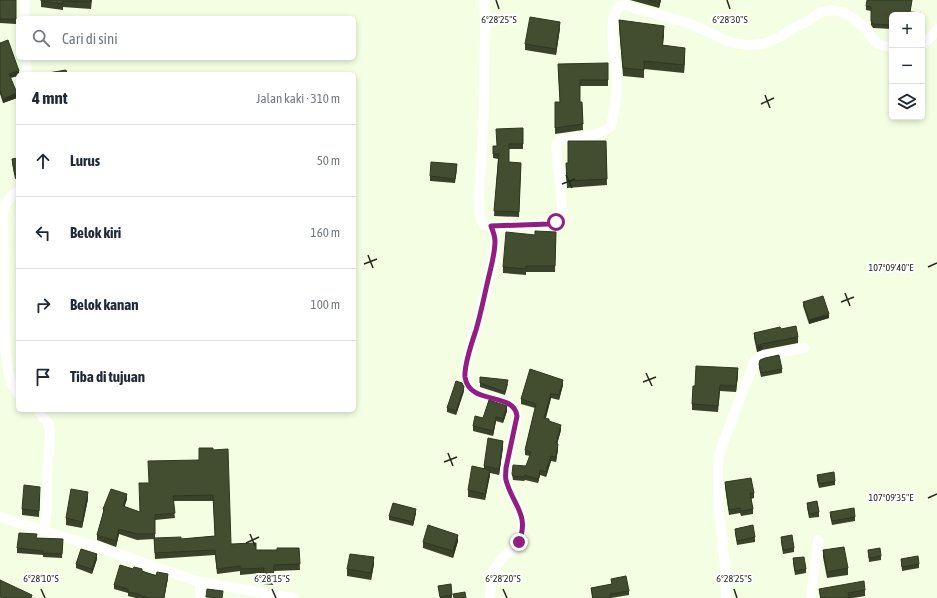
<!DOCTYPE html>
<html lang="id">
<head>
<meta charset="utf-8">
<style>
	body { margin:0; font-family:"Asap Condensed",sans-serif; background:#f2f2f3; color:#1f2937 }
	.controls { position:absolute; right:12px; top:12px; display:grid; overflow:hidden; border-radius:6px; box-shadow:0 2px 6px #0003 }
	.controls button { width:36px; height:36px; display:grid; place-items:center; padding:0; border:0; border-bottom:1px solid #e0e1e3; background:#fff; color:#1f2937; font:20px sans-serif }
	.stop { position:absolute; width:12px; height:12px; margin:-9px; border:3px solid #901f80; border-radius:50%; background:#fff }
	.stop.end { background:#901f80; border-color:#fff; box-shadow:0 1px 4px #0008 }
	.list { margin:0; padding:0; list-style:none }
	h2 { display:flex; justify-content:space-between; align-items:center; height:52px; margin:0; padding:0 16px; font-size:17px }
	h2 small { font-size:13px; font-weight:400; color:#747a83 }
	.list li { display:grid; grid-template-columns:26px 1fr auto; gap:12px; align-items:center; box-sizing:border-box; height:72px; padding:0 16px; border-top:1px solid #e0e1e3 }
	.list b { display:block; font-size:15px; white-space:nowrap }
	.list em { font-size:13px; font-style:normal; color:#747a83 }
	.icon { flex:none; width:22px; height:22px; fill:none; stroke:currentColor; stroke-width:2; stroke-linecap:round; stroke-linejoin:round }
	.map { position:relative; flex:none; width:937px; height:598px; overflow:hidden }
	.search { position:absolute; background:#fff; box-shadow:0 2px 6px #0003; left:16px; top:16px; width:340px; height:44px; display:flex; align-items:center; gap:10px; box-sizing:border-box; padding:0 14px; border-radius:6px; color:#747a83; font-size:15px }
	.panel { position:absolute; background:#fff; box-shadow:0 2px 6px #0003; left:16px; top:72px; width:340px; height:340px; border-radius:6px }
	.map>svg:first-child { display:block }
</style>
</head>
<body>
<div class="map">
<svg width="937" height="598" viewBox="0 0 937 598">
	<rect width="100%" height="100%" fill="#f3fee2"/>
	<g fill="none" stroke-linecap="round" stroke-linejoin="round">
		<path stroke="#fff" stroke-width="10" d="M484 0 485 22 484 110 479 197 480 217 484 225 491 226C493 231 495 236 495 241 495 254 491 267 488 280 484 297 481 313 475 330 472 342 464 366 465 377 469 406 514 391 517 416L506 468C506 472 505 477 506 480 511 500 527 514 521 537 519 546 510 551 503 557 492 569 491 583 490 598
			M24 18 25 0
			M922 45 930 38 937 29
			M26 58 27 74
			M18 191C7 197 6 204 3 215L5 347 9 376 12 384 18 394
			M491 226 549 224 556 222 561 218 562 208 556 145 560 140C574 137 602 136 611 126 614 113 617 98 617 84 617 67 603 11 623 5L688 23 732 43 749 45 763 44 780 37 793 28 808 21 821 12 833 10 845 13 854 19 864 27 876 43 885 46H892
			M38 410 49 425 50 432 47 475V510L44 530
			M0 517 100 548 200 582 293 598
			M200 598V582
			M726 598 725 565 719 515 718 472 719 456 723 443 755 360 763 356 804 348
			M811 598 818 540"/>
	</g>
	<path fill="#3a4329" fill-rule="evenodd" d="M0 0H16V24L0 23Z
		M41 0H92L91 9 63 7V10L41 7Z
		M630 0H661L659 8Z
		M912 0 910 12 892 15V29L873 28 871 25V11L866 10V6Z
		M619 20 664 34 663 45 685 56 684 73 644 69V78L623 76 619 27Z
		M560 28 556 55 525 50V44Z
		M0 43 19 74 18 76 10 78 17 98 3 103 0 94Z
		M608 63V86H580V102H582L583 130 555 134V102H560L558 70Z
		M523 128V149H509V162L521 163 519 217 494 216 498 159 493 158V146H497Z
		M606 141 607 185 567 188 566 163H568Z
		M18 158V178L15 179 12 163V159Z
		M457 169 455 183 430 181V176Z
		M556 232 555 272H526V275L503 273V267L535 235Z
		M803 302 829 318 809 324 803 306Z
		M754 333 798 337V343L762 350 757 352 754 338Z
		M759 364 782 369V373L761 377 759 368Z
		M738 375 736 392 720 391 718 412 692 410V404L695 386Z
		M480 377 508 384 505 395 480 387Z
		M563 385 559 400 551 398 546 418 561 430 557 444 558 449 556 462 551 461 546 477 540 475 538 483 525 480 524 481 513 480 512 474 526 466 530 456 525 455V450L535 408 521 404V399Z
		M464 391 456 415 447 412V408Z
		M507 411 503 423 496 421 493 436 473 431V426L483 418Z
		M503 447 499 475 490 473 485 500 468 497V490L484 469V466Z
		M199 448 231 544 256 550H277L299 548 300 570 274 571 273 585 263 584V573L240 575V571L217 574 215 555 155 559 154 539 137 540 119 534 116 547 97 540V535L103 513V509L127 499 124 507 140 512 149 483 199 460ZM173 501H213L215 536 181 539 155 538V520L175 518Z
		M817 475 835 481V485L819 488 817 480Z
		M725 482 754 493V498L751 499 753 509V514L741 516 740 513 729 515 725 487Z
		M40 494 39 517 22 515V509Z
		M88 499 82 528 66 525V518Z
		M807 503 819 512V517L809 518 807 507Z
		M830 512 855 517V521L832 525 830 516Z
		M416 513 413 526 389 520V516Z
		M735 529 755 537V542L737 545 735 533Z
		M781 537 794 548V552L783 554 781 542Z
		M37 538 63 539 62 558 43 557V555L17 553V548Z
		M458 541 453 558 423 548V542Z
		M823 550 848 568V575L827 578 823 557Z
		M868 550 881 556V560L869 562Z
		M793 558 806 569V573L795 575 793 563Z
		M97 559 92 574 76 568V564Z
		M901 559 919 564V568L902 571Z
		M374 564 371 580 347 576V569Z
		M133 569 168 578 164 598H136L128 596V593L114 589V585Z
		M611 579 629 591V595L611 598H592L591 588 612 584Z
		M438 586 452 595V598H440Z
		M819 589 865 590V596L853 598H820Z"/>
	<path fill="#2f3722" d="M660 0H661L659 8V3Z
		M560 22V28L556 55V49Z
		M664 26V34L662 53V45Z
		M924 29V35L922 36V32Z
		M685 48V56L684 73V65Z
		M19 71V74H18V76L9 78V74Z
		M17 93V98L3 103V99Z
		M829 314V318L809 324V320Z
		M762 344V350L757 352V346Z
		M738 368V375L736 392V386Z
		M563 380V385L559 400V395Z
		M464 387V391L456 415V411Z
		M551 393V398L544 423V418Z
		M507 406V411L503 423V419Z
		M496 417V421L493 436V431Z
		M561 425V430L556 448V443Z
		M503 441V447L499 475V469Z
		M558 444V449L556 462V457Z
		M551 456V461L546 477V472Z
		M490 470V476L485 500V494Z
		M540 470V475L538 483V479Z
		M88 492V499L82 528V522Z
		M127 494V499L123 512V506Z
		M416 509V513L413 526V522Z
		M119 529V534L116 547V541Z
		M458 535V541L453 558V551Z
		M97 554V559L92 574V569Z
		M374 557V564L371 580V573Z
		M168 574V578L164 598Z"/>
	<path fill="#434e30" stroke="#2f3722" d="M0 0H16V19H0Z
		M41 0H91V2L63 1V4L41 1Z
		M649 0H660L659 3Z
		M867 0H912L910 12 921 13V15H892V25L873 24 871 21V7L866 6Z
		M530 17 560 22 556 49 525 44Z
		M619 20 664 26 662 45 685 48 684 65 644 61V70L623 68Z
		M922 24H924V30L922 32Z
		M8 40 19 71 9 74 17 93 3 99 0 90V43Z
		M608 63V80H580V102H582L583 124 555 128V102H560L558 64Z
		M66 70 67 74H42Z
		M523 128V144H509V162L521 163 519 212 494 211 499 154H493V146H497L496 129Z
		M568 141H606L607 179 567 181 566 163H568Z
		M18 158V174L15 175 12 159Z
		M431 162 457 164 455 179 430 176Z
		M535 231 556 232 555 266H526V269L503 267 506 232 535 235Z
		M823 296 829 314 809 320 803 302Z
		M796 326 798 337 762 344 757 346 754 333 780 327 781 329Z
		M779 355 782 369 761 373 759 364 760 360 765 358Z
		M696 366 738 368 736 386 720 385 718 406 692 404 693 386H695Z
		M530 369 563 380 559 395 551 393 544 418 549 419V421L561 425 556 443 558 444 556 457 551 456 546 472 540 470 538 479 525 475 524 477 513 476 512 474 513 465 526 466 531 452 525 450 536 404 521 399Z
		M480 377 508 380 505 392 480 383Z
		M456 381 462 383 464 387 456 411 447 408Z
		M489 400 507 406 503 419 496 417 493 431 473 426 475 416 483 418Z
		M488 438 503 441 499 469 484 466Z
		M199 448H213V450L228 449 231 544 256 543V550H277V548H299L300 564 274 565 273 580 263 579 264 568 240 569V566L217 569 215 550 155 553 154 538 181 537V539L215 536 213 495 173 496 175 513 155 515V534H137L119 529 116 541 97 535 104 510 103 509 111 489 127 494 123 506 140 512 139 483H149L148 461 199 460Z
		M472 466 490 470 485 494 468 490Z
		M834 472 835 481 819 484 817 475Z
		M751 478 754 493H750L753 509 741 511 740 508 729 510 725 482Z
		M24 485 40 487 39 511 22 509Z
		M71 489 88 492 82 522 66 518Z
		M817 501 819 512 809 514 807 503Z
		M393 503 416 509 413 522 389 516Z
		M854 508 855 517 832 521 830 512Z
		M428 525 458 535 453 551 423 542Z
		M753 525 755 537 737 541 735 529Z
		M19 533 37 534 36 538 63 539 62 554 43 553V551L17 548Z
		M792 535 794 548 783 550 781 537Z
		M844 547 848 568 827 572 823 550Z
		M880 548 881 556 869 558 868 550Z
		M81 549 97 554 92 569 76 564Z
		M350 554 374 557 371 573 347 569Z
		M918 556 919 564 902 567 901 559Z
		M804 557 806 569 795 571 793 558Z
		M120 565 133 569 134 567 142 569V571L156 576 157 572 168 574 164 598H149L139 595V594L128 592V589L114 585Z
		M626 576 629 591 610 594V598H593L591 588 612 584 611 579Z
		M0 580 32 595 31 598H3L0 597Z
		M864 581 865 590 848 593 849 598H825V597L821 598 819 589Z
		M451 584 452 595 440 597 438 586Z
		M207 589 223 591 222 598 206 597Z
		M465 592 466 598H454L453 594Z"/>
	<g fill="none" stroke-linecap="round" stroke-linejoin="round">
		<path stroke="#901f80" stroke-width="5" d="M519 542C530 514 512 504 506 480 505 477 506 472 506 468L517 416C514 391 469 406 465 377 464 365 472 342 476 330 481 313 484 297 488 280 491 267 495 254 495 241 495 236 493 231 491 226L549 224 556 222"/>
	</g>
	<path fill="none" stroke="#23291b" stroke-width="1.5" d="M496 0 499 9M727 0 730 9M765 95 770 108M761 104 774 98M566 175 572 188M562 184 575 179M368 255 373 268M364 264 377 259M928 267 937 263M845 293 850 306M841 302 854 297M646 373 652 386M643 382 656 377M448 453 453 466M444 462 457 457M928 498 937 494M250 534 255 546M246 543 259 537M41 589 45 598M272 589 276 598M503 589 507 598M734 589 737 598"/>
	<g font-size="10" text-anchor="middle" fill="#23291b" stroke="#fff" stroke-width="4" stroke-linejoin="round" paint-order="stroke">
		<text x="499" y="23">6°28'25"S</text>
		<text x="730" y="23">6°28'30"S</text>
		<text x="891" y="271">107°09'40"E</text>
		<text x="891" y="501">107°09'35"E</text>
		<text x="41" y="582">6°28'10"S</text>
		<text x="272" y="582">6°28'15"S</text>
		<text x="503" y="582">6°28'20"S</text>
		<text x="734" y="582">6°28'25"S</text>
	</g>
</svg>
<div class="controls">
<button>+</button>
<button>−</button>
<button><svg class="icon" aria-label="layers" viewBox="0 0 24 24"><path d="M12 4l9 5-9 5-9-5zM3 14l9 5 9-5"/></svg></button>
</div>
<div class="stop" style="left:556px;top:222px"></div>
<div class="stop end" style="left:519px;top:542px"></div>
<div class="search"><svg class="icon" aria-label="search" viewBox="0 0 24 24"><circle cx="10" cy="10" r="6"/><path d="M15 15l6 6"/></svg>Cari di sini</div>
<section class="panel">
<h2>4 mnt<small>Jalan kaki · 310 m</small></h2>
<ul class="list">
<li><svg class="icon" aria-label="ahead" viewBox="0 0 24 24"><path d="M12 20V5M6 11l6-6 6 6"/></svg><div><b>Lurus</b></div><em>50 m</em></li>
<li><svg class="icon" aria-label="left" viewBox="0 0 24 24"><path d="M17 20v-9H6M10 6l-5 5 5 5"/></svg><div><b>Belok kiri</b></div><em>160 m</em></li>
<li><svg class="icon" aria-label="right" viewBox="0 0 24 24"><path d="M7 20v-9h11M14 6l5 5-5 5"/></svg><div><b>Belok kanan</b></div><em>100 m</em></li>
<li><svg class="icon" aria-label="arrive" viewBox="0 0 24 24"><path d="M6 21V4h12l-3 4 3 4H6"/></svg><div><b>Tiba di tujuan</b></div></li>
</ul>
</section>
</div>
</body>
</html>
